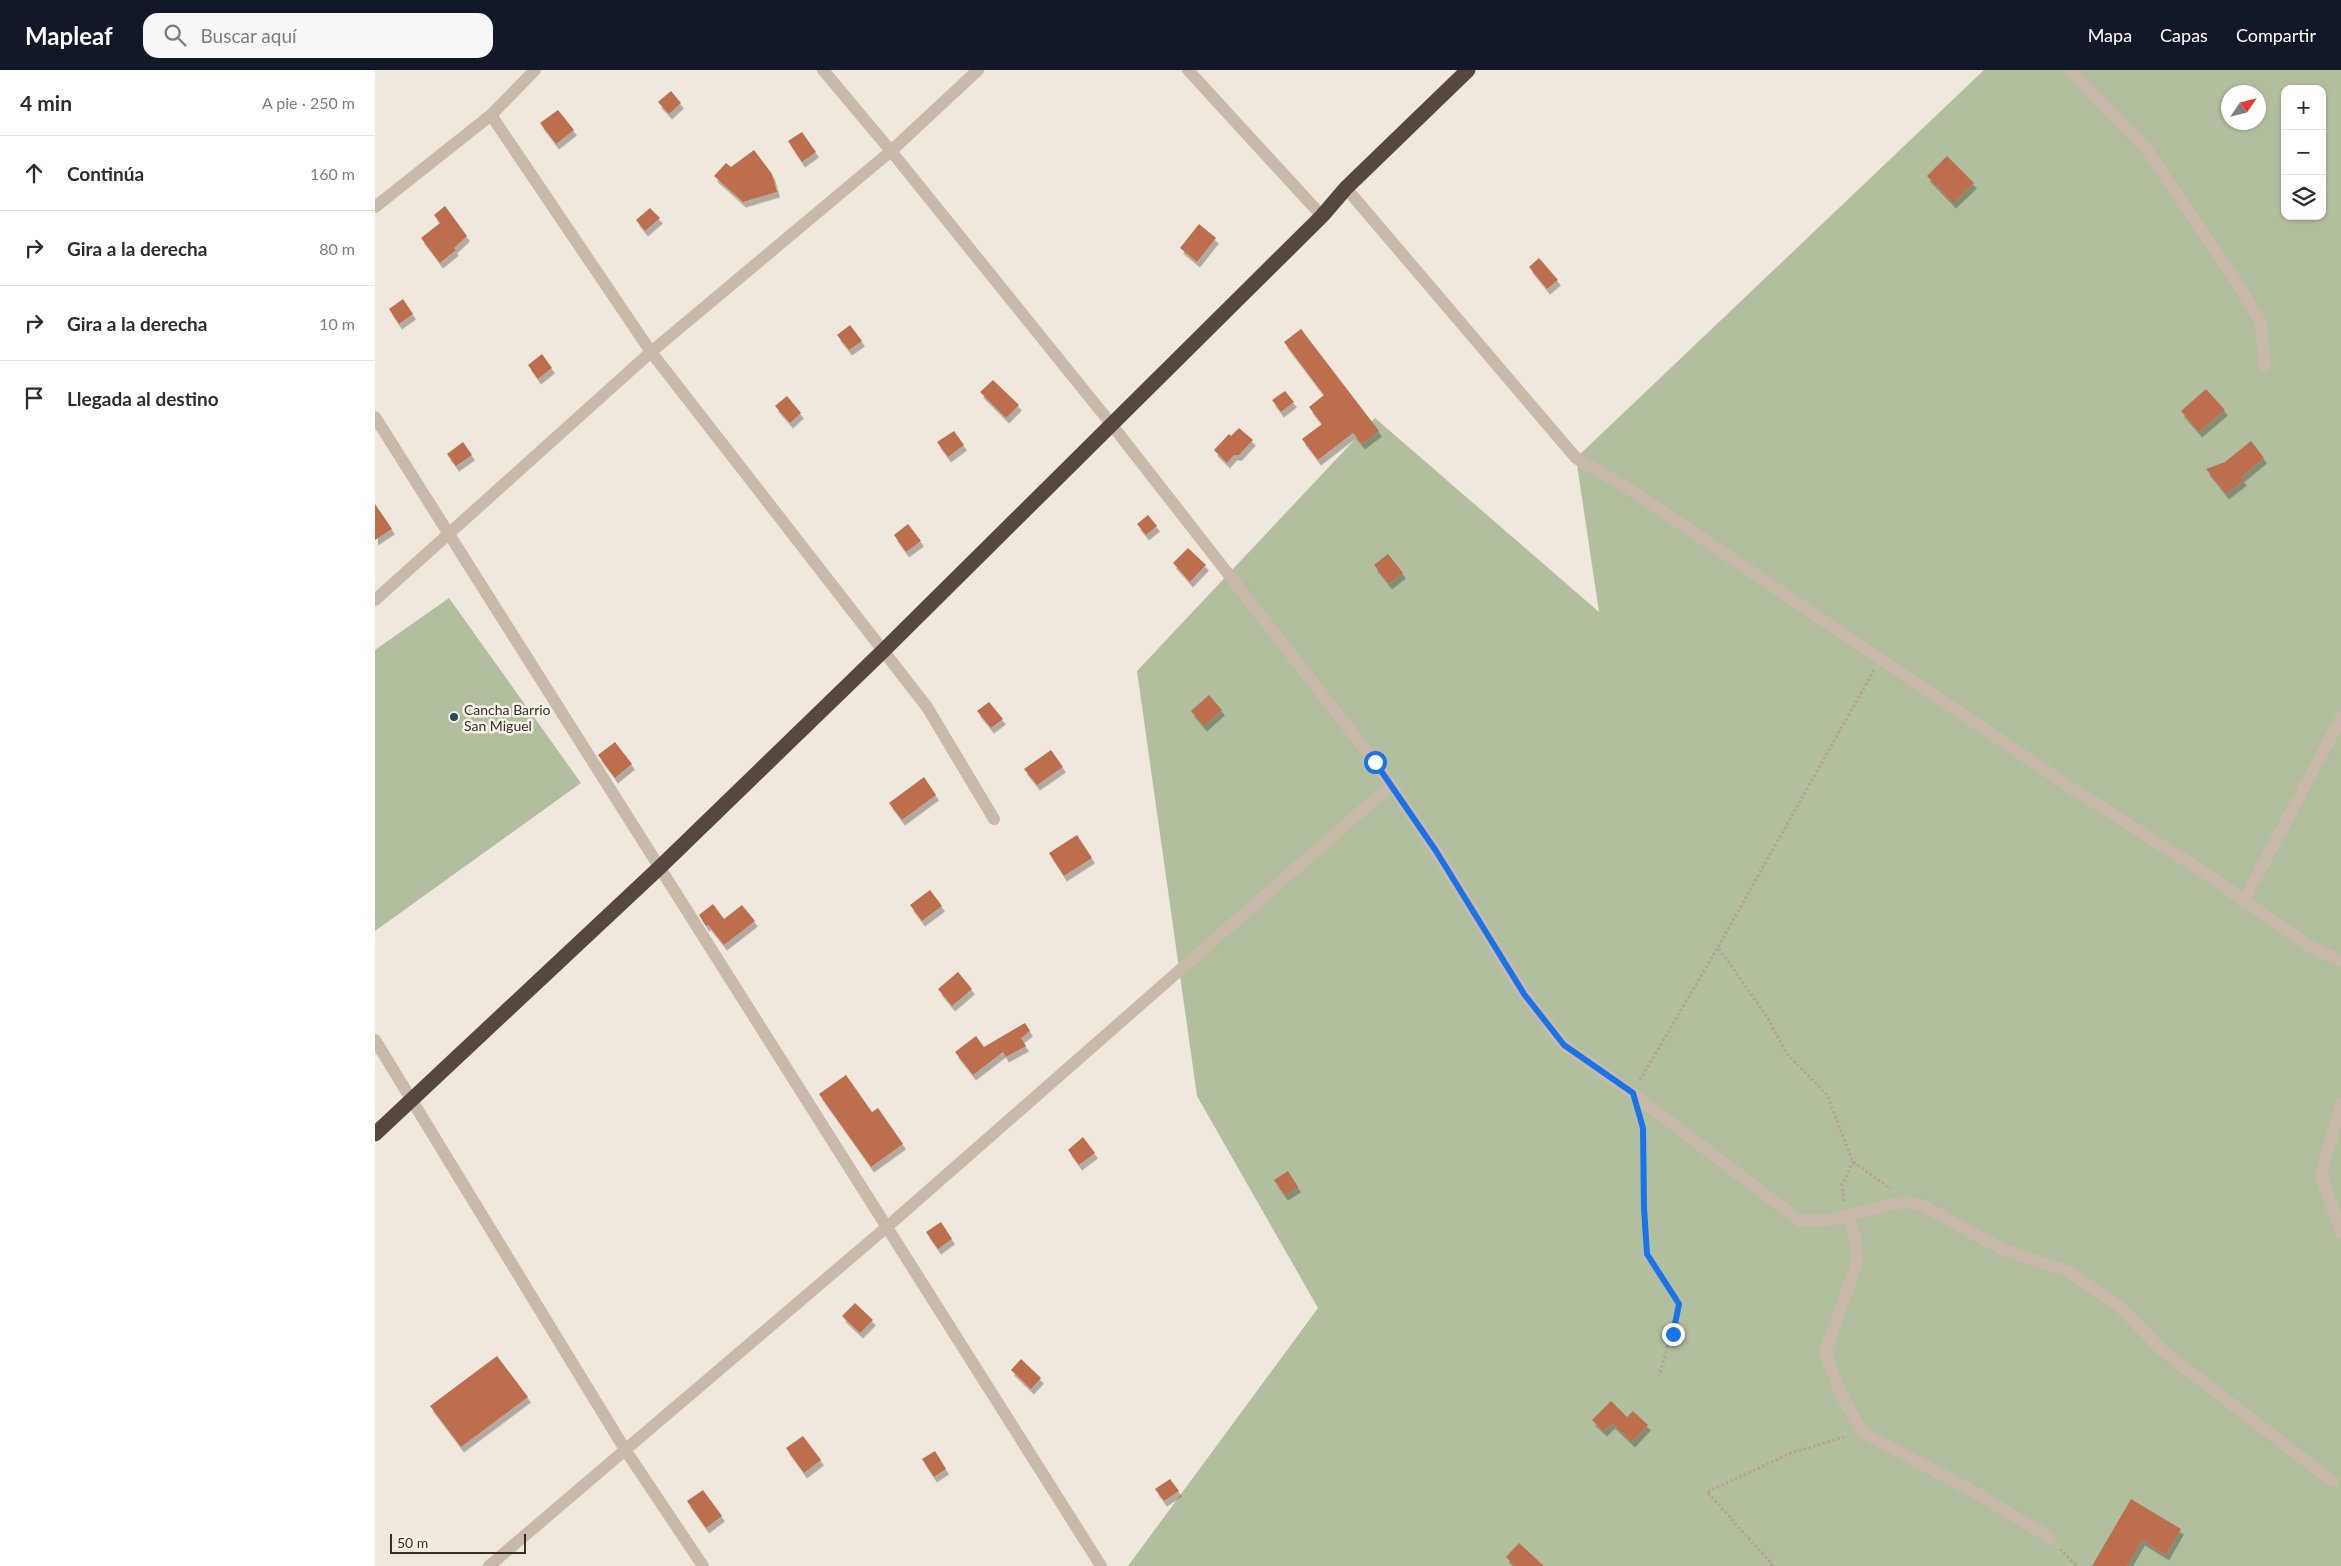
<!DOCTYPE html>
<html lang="es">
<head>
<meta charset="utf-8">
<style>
	body { margin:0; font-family:Lato,sans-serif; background:#f7f7f7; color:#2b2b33 }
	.controls { position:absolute; right:15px; top:15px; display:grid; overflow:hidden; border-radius:10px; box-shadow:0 1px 4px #0004 }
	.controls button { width:45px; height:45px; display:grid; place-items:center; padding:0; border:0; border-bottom:1px solid #e1e1e2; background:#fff; color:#2b2b33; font:25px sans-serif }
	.compass { position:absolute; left:1846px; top:15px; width:45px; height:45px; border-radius:50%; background:#fff; box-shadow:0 1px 4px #0004; rotate:55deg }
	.scale { position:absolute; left:15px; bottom:12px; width:136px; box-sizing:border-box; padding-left:5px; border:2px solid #362e29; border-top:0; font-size:14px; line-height:18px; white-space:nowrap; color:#362e29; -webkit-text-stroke:4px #f8f2e9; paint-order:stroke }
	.stop { position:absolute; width:15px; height:15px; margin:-11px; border:4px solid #1a73e8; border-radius:50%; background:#fff }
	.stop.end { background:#1a73e8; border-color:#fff; box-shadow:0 1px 5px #0008 }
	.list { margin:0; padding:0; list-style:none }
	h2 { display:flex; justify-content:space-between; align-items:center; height:65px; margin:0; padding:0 20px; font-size:21px }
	h2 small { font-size:16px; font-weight:400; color:#7c7c81 }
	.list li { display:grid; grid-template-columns:32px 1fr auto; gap:15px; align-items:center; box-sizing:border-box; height:75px; padding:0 20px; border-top:1px solid #e1e1e2 }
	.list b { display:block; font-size:19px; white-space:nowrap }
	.list em { font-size:16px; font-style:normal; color:#7c7c81 }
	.icon { flex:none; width:28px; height:28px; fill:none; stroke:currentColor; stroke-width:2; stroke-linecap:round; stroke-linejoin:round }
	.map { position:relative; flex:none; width:1966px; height:1496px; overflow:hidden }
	header { display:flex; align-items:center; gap:30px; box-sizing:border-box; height:70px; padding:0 25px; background:#111827; color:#fff }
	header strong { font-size:24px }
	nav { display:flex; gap:28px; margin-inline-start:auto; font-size:18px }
	.search { width:350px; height:45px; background:#f7f7f7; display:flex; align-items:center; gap:12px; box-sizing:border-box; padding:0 18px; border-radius:15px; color:#7c7c81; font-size:19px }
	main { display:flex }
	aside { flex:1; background:#fff }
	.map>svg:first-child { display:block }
</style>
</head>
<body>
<header>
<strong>Mapleaf</strong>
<div class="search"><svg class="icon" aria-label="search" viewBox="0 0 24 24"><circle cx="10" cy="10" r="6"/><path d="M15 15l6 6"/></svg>Buscar aquí</div>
<nav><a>Mapa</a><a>Capas</a><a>Compartir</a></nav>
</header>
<main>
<aside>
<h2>4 min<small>A pie · 250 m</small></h2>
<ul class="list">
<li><svg class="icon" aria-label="ahead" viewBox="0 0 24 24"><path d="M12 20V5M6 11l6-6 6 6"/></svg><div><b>Continúa</b></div><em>160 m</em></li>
<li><svg class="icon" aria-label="right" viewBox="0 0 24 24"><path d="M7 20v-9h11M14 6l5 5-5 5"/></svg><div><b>Gira a la derecha</b></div><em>80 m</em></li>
<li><svg class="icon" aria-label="right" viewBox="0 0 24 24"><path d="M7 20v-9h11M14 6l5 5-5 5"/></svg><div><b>Gira a la derecha</b></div><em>10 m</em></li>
<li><svg class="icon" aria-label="arrive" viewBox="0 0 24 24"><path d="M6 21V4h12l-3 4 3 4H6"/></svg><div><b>Llegada al destino</b></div></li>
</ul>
</aside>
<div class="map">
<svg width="1966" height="1496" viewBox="0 0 1966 1496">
	<defs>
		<filter id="shadow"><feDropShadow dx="3" dy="5.5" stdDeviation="0" flood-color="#0004"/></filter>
	</defs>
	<rect width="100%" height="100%" fill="#f1e8dd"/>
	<path fill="#b2bf9e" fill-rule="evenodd" d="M1609 0H1966V1496H753L943 1238 822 1026 762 601 1000 348 1224 542 1201 388ZM1910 19H1947V146H1910ZM1854 22H1884V52H1854Z
		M74 528 206 713 0 861V580Z"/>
	<path fill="#bd6e4e" filter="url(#shadow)" d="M296 21 306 33 294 44 283 32Z
		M183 40 199 60 181 74 165 53Z
		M427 62 441 82 427 92 413 71Z
		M379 80 397 104 402 122 368 132 339 106 351 93 356 97Z
		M1572 86 1599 113 1578 133 1552 106Z
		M70 136 92 166 79 178 81 180 65 193 46 168 65 153 59 145Z
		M275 138 285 148 270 161 261 150Z
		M824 154 841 168 822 192 805 178Z
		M1164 188 1183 210 1172 219 1154 197Z
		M28 229 38 244 24 254 14 239Z
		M475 255 487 271 474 280 462 265Z
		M926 259 1004 361 987 374 978 363 943 390 927 369 947 354 934 337 949 325 909 272Z
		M167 284 177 298 163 309 153 295Z
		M618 310 644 335 631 348 605 322Z
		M1831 319 1850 340 1824 362 1806 341Z
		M910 321 919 332 906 342 897 330Z
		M412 326 426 343 415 353 400 336Z
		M864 358 878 370 864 385H859L852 393 839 380 854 364 856 366Z
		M579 361 589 375 573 387 562 372Z
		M1876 371 1889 388 1866 407 1869 410 1851 424 1831 399 1850 392Z
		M88 372 97 385 81 396 72 384Z
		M0 434 17 459 0 470Z
		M773 445 782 456 771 465 762 454Z
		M533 454 546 471 531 482 519 465Z
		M813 478 831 495 815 512 798 493Z
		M1013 484 1028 503 1014 514 999 495Z
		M834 625 847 640 829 656 816 641Z
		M614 632 628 649 616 658 602 641Z
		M240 672 257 694 240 708 223 685Z
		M676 680 688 697 662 715 649 699Z
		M549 707 561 725 527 750 514 733Z
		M702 765 717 788 689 806 674 783Z
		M555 820 567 836 547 851 535 835Z
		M338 834 349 849 367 835 380 851 349 875 333 855 331 856 324 845Z
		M583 902 597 919 577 936 563 919Z
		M650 953 655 961 646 968 651 976 631 987 628 982 598 1005 580 982 601 966 609 977Z
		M471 1005 497 1042 503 1038 528 1074 496 1097 444 1024Z
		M708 1067 720 1083 704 1095 693 1080Z
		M913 1101 923 1117 910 1125 899 1110Z
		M566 1152 577 1169 563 1179 551 1162Z
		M480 1233 498 1250 485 1263 467 1246Z
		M122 1286 153 1327 86 1377 55 1336Z
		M646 1289 666 1308 656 1319 636 1300Z
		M1236 1331 1252 1347 1258 1341 1273 1355 1257 1372 1237 1353 1229 1361 1217 1350Z
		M428 1366 446 1390 429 1403 411 1378Z
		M560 1381 571 1399 559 1407 547 1389Z
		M795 1409 804 1421 789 1431 780 1419Z
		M328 1420 347 1446 331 1458 312 1431Z
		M1756 1429 1806 1459 1791 1485 1767 1470 1752 1496H1717Z
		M1144 1473 1169 1496H1140L1131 1487Z"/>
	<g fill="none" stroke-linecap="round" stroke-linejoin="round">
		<path stroke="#b4a394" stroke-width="3" stroke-dasharray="2.5 2.5" stroke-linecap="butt" d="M1499 600 1343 877 1392 947 1412 984 1452 1025 1478 1092 1516 1119
			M1265 1010 1343 877
			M1265 1048 1268 1058 1269 1138 1272 1183 1305 1234 1284 1306
			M1469 1131 1467 1115 1478 1092
			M1685 1479 1702 1496
			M1396 1496 1397 1494 1332 1422 1416 1383 1472 1366"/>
		<path stroke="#c8b9aa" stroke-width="12" d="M448 0 516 81 737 355 1000 692 1061 781 1149 924 1189 975 1257 1023 1425 1151H1448L1533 1131 1546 1135 1629 1180 1694 1202 1744 1236 1788 1281 1957 1411
			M813 0 947 146
			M1694 0 1770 77 1863 214 1886 253 1890 297
			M116 45 276 282 552 637 619 749
			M971 118 1201 388 1251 417 1692 715 1827 801 1934 876 1966 891
			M0 137 116 45 160 0
			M0 347 726 1496
			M0 530 276 282 516 81 603 0
			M1868 832 1966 648
			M0 970 251 1381 328 1496
			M1966 1033 1946 1105 1966 1163
			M1472 1145 1480 1166 1482 1193 1450 1282 1466 1324 1487 1362 1603 1424 1675 1468
			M114 1496 513 1156 1016 715"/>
		<path stroke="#564841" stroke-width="15" d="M0 1064 284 798 508 581 947 146 971 118 1093 0"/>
	</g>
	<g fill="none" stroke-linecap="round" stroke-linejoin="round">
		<path stroke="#1a73e8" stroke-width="6" d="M1000 692 1061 781 1149 924 1189 975 1258 1023 1268 1058 1269 1138 1272 1184 1304 1234 1298 1264"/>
	</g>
	<circle fill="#214f54" stroke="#f8f2e9" stroke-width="2" cx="79" cy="647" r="5"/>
	<g text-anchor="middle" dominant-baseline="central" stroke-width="5" stroke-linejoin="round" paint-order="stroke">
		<g font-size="14" fill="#362e29" stroke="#f8f2e9" text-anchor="start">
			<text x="89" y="639">Cancha Barrio<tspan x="89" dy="16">San Miguel</tspan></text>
		</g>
	</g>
</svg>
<div class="controls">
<button>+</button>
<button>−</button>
<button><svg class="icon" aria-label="layers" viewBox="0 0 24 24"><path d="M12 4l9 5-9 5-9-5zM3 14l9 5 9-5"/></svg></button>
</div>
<svg class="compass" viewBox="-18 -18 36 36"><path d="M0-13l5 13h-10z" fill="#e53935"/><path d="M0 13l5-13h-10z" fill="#7c7c81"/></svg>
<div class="scale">50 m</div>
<div class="stop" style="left:1000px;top:692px"></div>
<div class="stop end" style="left:1298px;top:1264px"></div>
</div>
</main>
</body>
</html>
